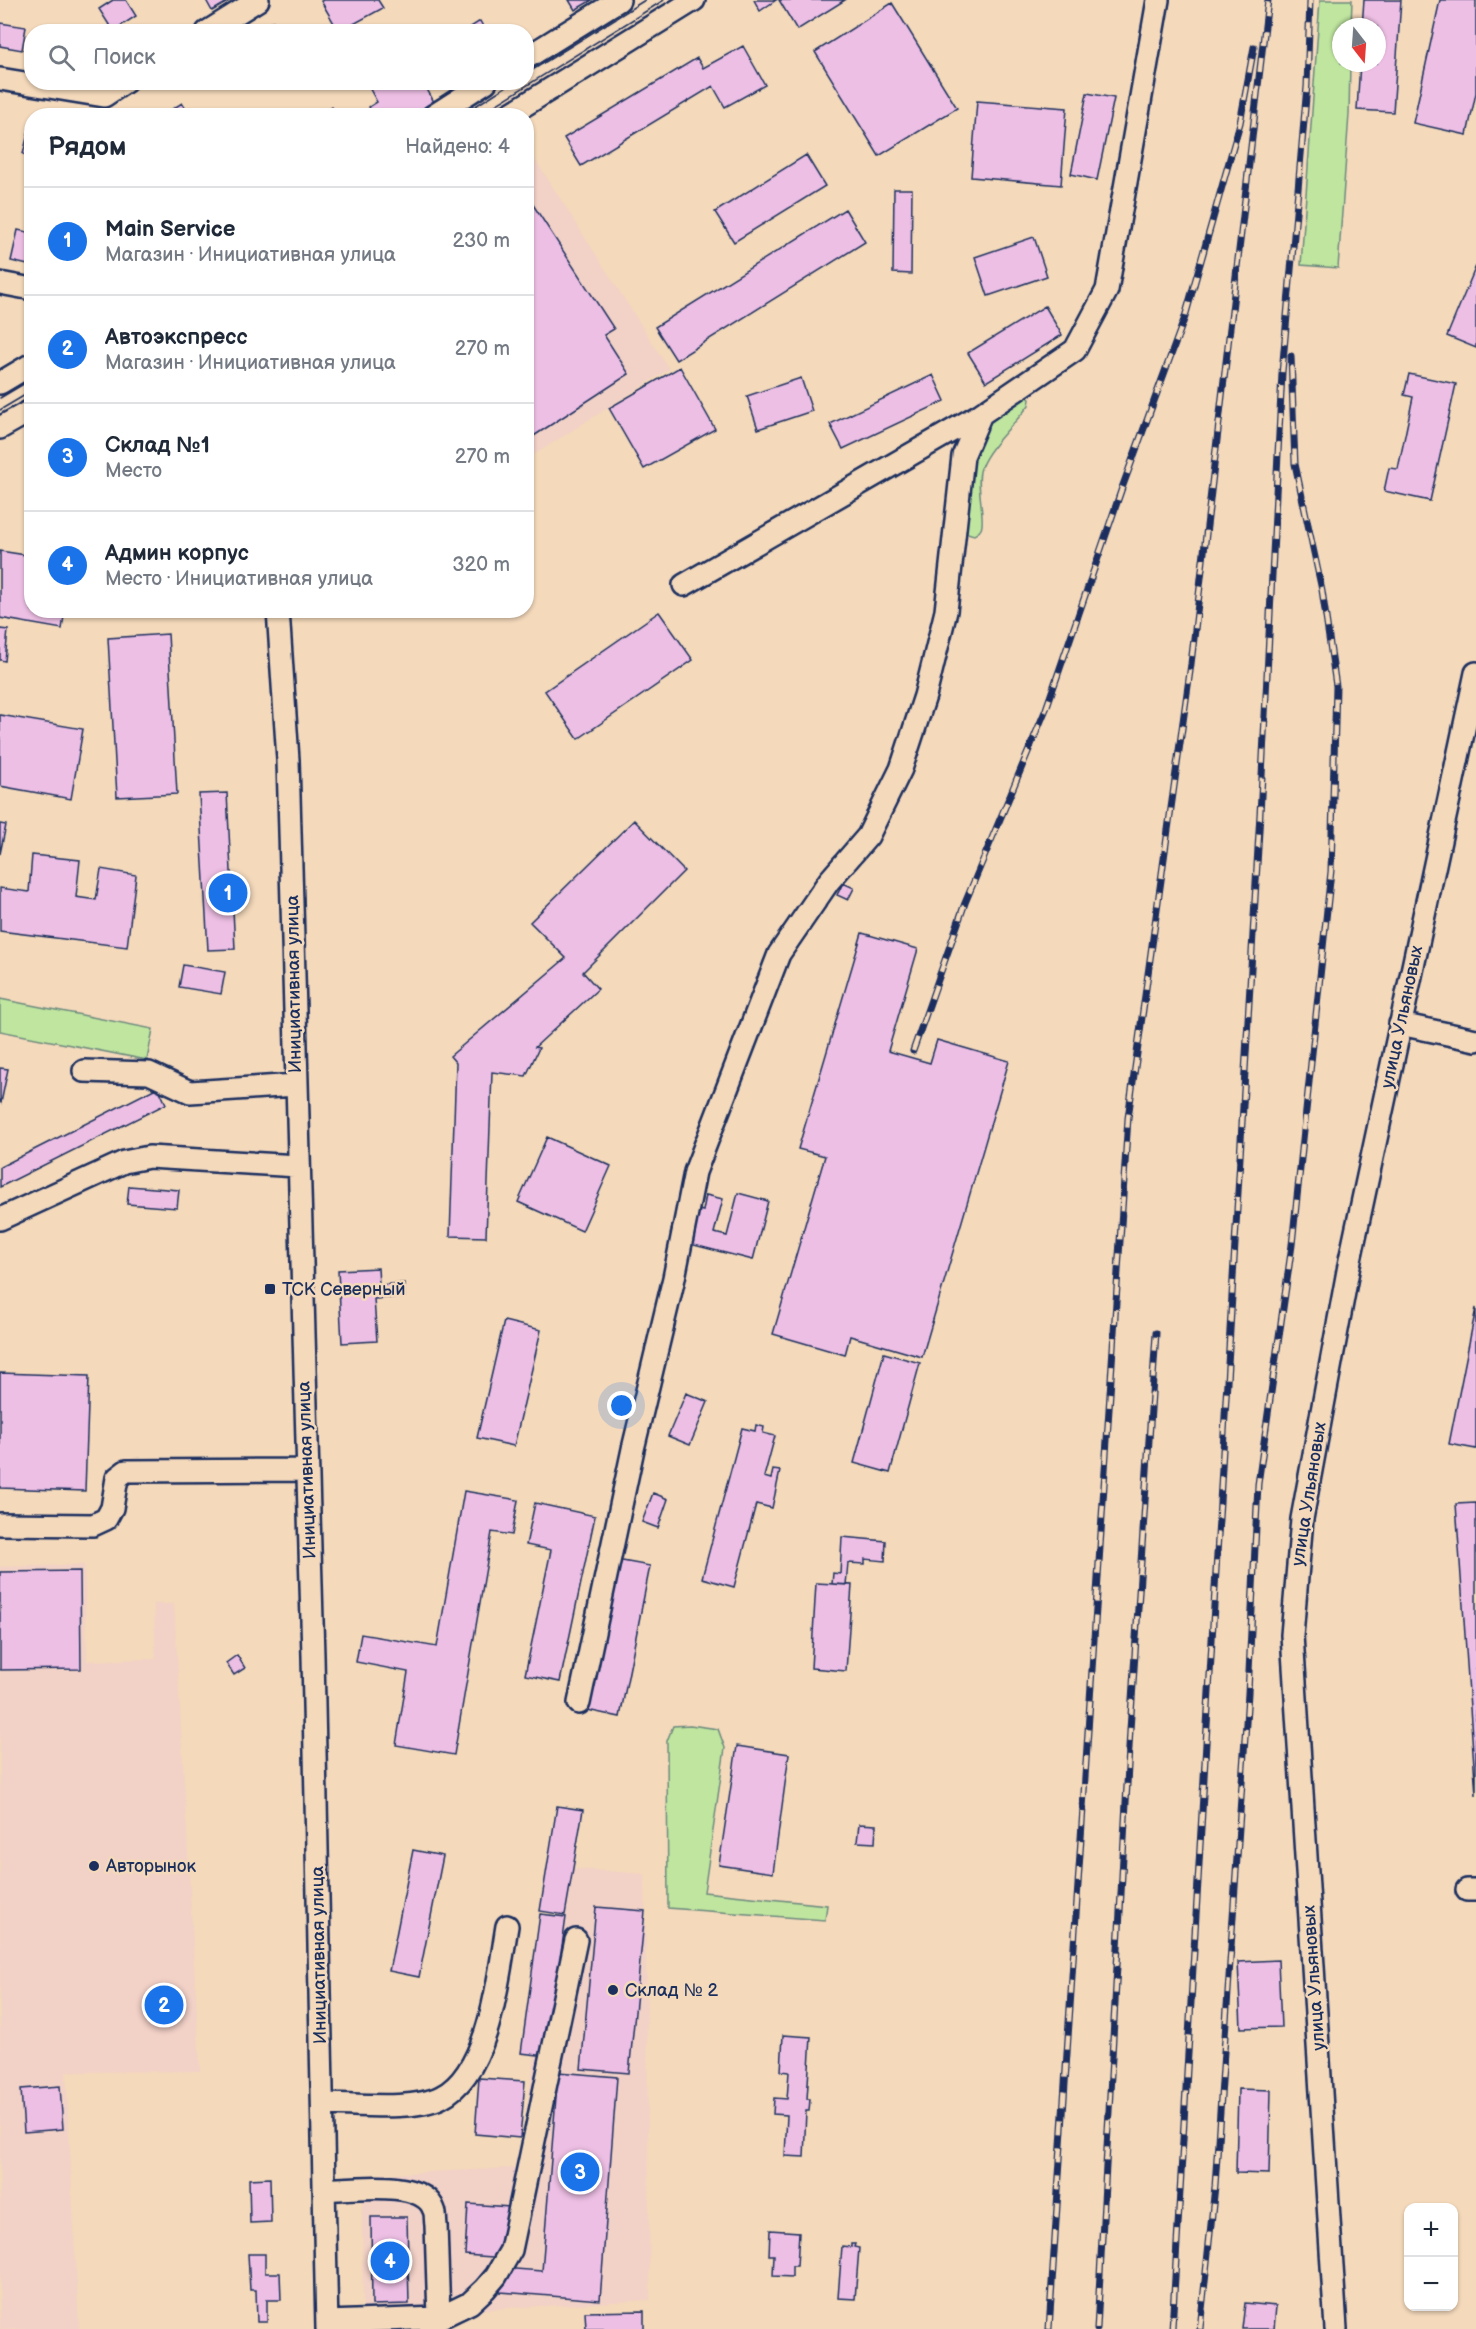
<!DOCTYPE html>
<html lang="ru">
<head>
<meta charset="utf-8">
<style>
	body { margin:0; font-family:"Balsamiq Sans",sans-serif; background:#f2f2f3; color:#1f2937 }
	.controls { position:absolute; right:18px; bottom:18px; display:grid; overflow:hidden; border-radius:12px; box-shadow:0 2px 4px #0004 }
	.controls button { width:54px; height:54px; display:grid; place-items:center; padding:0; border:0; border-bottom:2px solid #e0e1e3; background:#fff; color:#1f2937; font:30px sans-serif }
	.compass { position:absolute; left:1332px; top:18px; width:54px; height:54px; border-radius:50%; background:#fff; box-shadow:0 2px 4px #0004; rotate:163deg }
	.you { position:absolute; left:622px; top:1406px; width:21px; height:21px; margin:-15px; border:4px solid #fff; border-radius:50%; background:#1a73e8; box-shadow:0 0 0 9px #1a73e833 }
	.badge { display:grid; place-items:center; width:39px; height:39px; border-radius:50%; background:#1a73e8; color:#fff; font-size:20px; font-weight:700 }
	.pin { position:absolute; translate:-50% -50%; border:3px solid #fff; box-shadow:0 2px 6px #0006 }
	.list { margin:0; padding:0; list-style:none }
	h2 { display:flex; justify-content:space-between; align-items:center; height:78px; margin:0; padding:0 24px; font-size:26px }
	h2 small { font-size:20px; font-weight:400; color:#747a83 }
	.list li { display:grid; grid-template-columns:39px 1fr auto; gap:18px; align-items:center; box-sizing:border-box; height:108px; padding:0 24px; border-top:2px solid #e0e1e3 }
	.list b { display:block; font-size:22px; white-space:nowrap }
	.list p { margin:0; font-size:20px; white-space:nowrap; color:#747a83 }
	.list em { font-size:20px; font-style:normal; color:#747a83 }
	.icon { flex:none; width:33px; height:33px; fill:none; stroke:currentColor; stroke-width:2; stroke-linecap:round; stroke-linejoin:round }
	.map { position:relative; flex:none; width:1476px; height:2329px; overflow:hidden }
	.search { position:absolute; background:#fff; box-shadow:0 2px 4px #0004; left:24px; top:24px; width:510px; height:66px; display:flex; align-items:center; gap:15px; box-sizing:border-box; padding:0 21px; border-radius:24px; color:#747a83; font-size:22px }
	.panel { position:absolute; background:#fff; box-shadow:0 2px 4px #0004; left:24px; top:108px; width:510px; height:510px; border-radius:24px }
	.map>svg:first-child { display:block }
</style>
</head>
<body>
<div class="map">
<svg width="1476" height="2329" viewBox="0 0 1476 2329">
	<rect width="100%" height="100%" fill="#f4d9bb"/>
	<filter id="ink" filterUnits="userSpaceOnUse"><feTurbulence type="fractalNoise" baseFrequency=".0167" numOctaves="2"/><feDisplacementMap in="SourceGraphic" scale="12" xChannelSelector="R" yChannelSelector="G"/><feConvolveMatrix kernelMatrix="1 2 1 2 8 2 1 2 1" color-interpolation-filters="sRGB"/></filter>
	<g filter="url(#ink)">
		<path fill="#f2d1c7" d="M529 150 669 369 527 459 526 152Z
			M84 1565 87 1661 156 1659 154 1604H174L200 2071 66 2072 79 2329H0V1567Z
			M563 1868 645 1874 650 2300 363 2316 362 2175 518 2168Z"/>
		<path fill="#bfe59f" stroke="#6d8a7e" stroke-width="1.5" d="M1320 0H1352L1351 27H1341V63H1350L1349 114 1338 268 1301 265Z
			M1023 394 1030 399 1029 405C1016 423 988 447 981 468 975 484 986 519 981 529 979 533 977 533 974 535L964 532 971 464 989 423 997 412Z
			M0 999 153 1029 147 1060 0 1031Z
			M690 1725 718 1729 725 1748 704 1892 827 1905 825 1920 668 1908 667 1741 673 1726Z"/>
		<path fill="#edbfe4" stroke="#1b2f5e" stroke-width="1.5" d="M113 0H126L136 16 113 31 99 9Z
			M206 0H231L212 11Z
			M323 0H378L383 8 339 32 321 1Z
			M569 0H592L575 10Z
			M754 0H776L760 11Z
			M779 0H845L797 30Z
			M1364 0H1401L1393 112 1357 110 1360 63H1377V27H1362Z
			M1440 0H1476V93L1467 135 1413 123Z
			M892 3 957 108 879 156 815 52Z
			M273 21 279 32H254Z
			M480 21 486 32H463Z
			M0 23 26 27 22 50 0 46Z
			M743 46 765 85 725 107 713 86 581 166 564 138 697 58 703 68Z
			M366 82H412L413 85 423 82 434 102 412 116H374L369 107 377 102Z
			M1087 93 1114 98 1097 180 1071 174Z
			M977 101 1067 108 1061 185 971 177Z
			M182 103 190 116H161Z
			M332 107 337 116H319Z
			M30 126H32V156L23 154Z
			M806 155 825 186 734 242 715 212Z
			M894 189H912L911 274 893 273Z
			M526 194 614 329 604 335 629 374 526 441Z
			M845 209 865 242 676 360 655 327Z
			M18 230 32 233V266L11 261Z
			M1034 237 1047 276 988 296 975 257Z
			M1476 266V348L1447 336Z
			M1045 306 1062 335 986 382 968 353Z
			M680 367 715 429 644 469 609 408Z
			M1409 374 1456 384 1430 501 1384 491 1389 468 1398 469 1413 397 1404 395Z
			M933 375 945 401 843 449 830 424Z
			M801 378 812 411 758 429 747 396Z
			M0 551 32 556V610H65L62 629 0 618Z
			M659 612 693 660 578 739 545 691Z
			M0 629 8 630 5 661 0 660Z
			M168 634 177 794 117 797 108 638Z
			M0 715 83 729 71 799 0 786Z
			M227 793 235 949 208 950 199 794Z
			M634 820 684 871 583 972 598 989 535 1047 539 1048 526 1076 492 1072 486 1237 450 1236 456 1063 450 1056 566 958 530 922Z
			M0 824 6 825 0 854Z
			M32 855 80 860 76 897 96 900 101 869 136 875 127 947 0 931V888L29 892Z
			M843 883 854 888 848 900 837 895Z
			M862 933 918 949 888 1051 930 1063 937 1040 1009 1061 922 1357 850 1336 845 1355 773 1334 825 1156 798 1149Z
			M183 965 225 972 221 994 179 987Z
			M0 1068 8 1069 1 1103 0 1102Z
			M158 1087 166 1104 0 1187V1167Z
			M547 1137 611 1166 582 1231 518 1202Z
			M129 1186 179 1190 177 1208 127 1204Z
			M738 1193 768 1201 753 1260 690 1244 699 1210 703 1211 706 1195 723 1199 714 1233 727 1236Z
			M378 1268 379 1285 404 1283 405 1297 374 1299 377 1341 342 1343 338 1270Z
			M1476 1308V1449L1449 1444Z
			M504 1321 541 1330 514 1446 477 1438Z
			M884 1353 920 1363 890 1473 854 1463Z
			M0 1373 89 1376 85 1491 0 1488Z
			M686 1393 708 1402 690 1445 668 1436Z
			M756 1425 764 1427 763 1433 775 1436 764 1477 771 1479 773 1470 780 1471 772 1508 756 1504 734 1587 702 1578 742 1428 755 1431Z
			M464 1491 518 1500 512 1535 492 1532 454 1755 396 1745 408 1672 356 1662 361 1634 437 1647Z
			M653 1493 668 1499 658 1528 642 1522Z
			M535 1503 595 1516 560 1682 525 1675 551 1550 526 1545Z
			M1476 1503V1795L1456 1504Z
			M842 1537 886 1541 885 1561 865 1559V1564L848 1563 846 1585 832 1584 833 1573 840 1574Z
			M617 1560 650 1566 620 1717 587 1710Z
			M80 1571 81 1669 0 1670V1572Z
			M816 1583 852 1585 846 1671 811 1668Z
			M237 1655 245 1668 234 1675 226 1663Z
			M737 1746 789 1754 773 1873 719 1865Z
			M557 1806 583 1810 565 1915 540 1911Z
			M859 1824 876 1825 875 1843 857 1842Z
			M413 1850 443 1856 419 1977 389 1971Z
			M596 1907 645 1911 629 2073 581 2069Z
			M540 1914 566 1917 547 2056 521 2053Z
			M1278 1960 1281 2027 1241 2028 1238 1962Z
			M783 2035 811 2037 807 2099H810L809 2111H806L804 2157 785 2156 787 2115 773 2114 774 2098 787 2099 789 2072 781 2071Z
			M558 2072 617 2077 600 2300 500 2292 502 2268 542 2271Z
			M479 2078 525 2081 520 2138 475 2134Z
			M60 2086 63 2129 24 2132 21 2089Z
			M1238 2089 1271 2090 1269 2174 1236 2173Z
			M270 2178 271 2222 250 2223 249 2179Z
			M468 2204 510 2207 506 2258 465 2255Z
			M371 2217H407L409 2304 372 2305Z
			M770 2230 799 2232 797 2266H792V2277L773 2276 774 2255H769Z
			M851 2244H855L854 2247 859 2248 855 2299 838 2298 842 2246 851 2247Z
			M248 2254H265V2273H280L281 2300H267V2322H257L256 2290H250Z
			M1245 2303 1276 2306 1274 2329H1242Z
			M644 2311V2329H586L585 2312Z"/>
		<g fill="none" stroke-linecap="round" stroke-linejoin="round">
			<g stroke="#1b2f5e" stroke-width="26">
				<path id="minor" d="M207 32 258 0
					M526 58 619 0
					M0 79 104 96 125 82
					M433 116 486 82
					M507 116 694 0
					M0 283 32 289
					M0 383 32 364
					M0 428 32 410
					M684 585 981 414
					M278 610 288 760 313 1656 327 2329
					M1400 1024 1476 1040
					M84 1071 149 1073 190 1092 296 1085
					M0 1219 124 1162 149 1157 298 1166
					M0 1524 93 1525 106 1519 112 1508 117 1478 126 1471 307 1470
					M579 1703 633 1449 674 1278 695 1172 779 954 829 881 868 836 901 769 925 696 946 611 963 456 981 414 1075 350 1107 290 1158 0
					M1467 1890H1476
					M323 2104C355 2104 413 2111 441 2097 490 2073 499 1974 507 1926
					M324 2190C351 2189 424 2178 434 2210 436 2214 435 2220 436 2225L439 2318
					M327 2322 439 2318 470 2303 485 2289 496 2276 511 2250 576 1940
					M1336 2329 1292 1635 1302 1519 1350 1260 1476 673"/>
			</g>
			<use href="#minor" stroke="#f4d9bb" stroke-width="21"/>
			<path stroke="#1b2f5e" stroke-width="1.5" d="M526 74 645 0
				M460 116 513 82
				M478 116 664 0
				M0 398 32 379
				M0 410 32 391"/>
			<g stroke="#1b2f5e" stroke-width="7">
				<path id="rail" d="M913 1051 965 903 1046 709 1122 488 1185 317 1240 123 1254 47
					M1049 2329 1128 1118 1191 664 1268 0
					M1097 2329 1130 1730 1156 1333
					M1172 2329 1261 796 1282 373 1307 86 1310 0
					M1200 2329 1215 2186 1248 1693 1258 1484 1292 1245 1331 871 1336 686 1322 590 1295 464 1291 356"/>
			</g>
			<use href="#rail" stroke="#f4d9bb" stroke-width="4.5" stroke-dasharray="14" stroke-linecap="butt"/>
		</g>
	</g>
	<g fill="#1b2f5e" stroke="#f4d9bb" stroke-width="2">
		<rect x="264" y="1283" width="12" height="12" rx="3"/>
		<circle cx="94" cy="1866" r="6"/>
		<circle cx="613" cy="1990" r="6"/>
	</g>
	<g text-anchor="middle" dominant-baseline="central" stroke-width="5" stroke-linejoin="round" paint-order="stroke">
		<g font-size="18" fill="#1b2f5e" stroke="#f4d9bb">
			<text transform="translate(294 984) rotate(-91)">Инициативная улица</text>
			<text transform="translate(1402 1017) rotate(-78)">улица Ульяновых</text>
			<text transform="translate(307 1470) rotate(-92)">Инициативная улица</text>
			<text transform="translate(1309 1494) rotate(-81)">улица Ульяновых</text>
			<text transform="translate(319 1955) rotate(-91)">Инициативная улица</text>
			<text transform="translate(1314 1978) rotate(-94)">улица Ульяновых</text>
		</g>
		<g font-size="18" fill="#1b2f5e" stroke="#f4d9bb" text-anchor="start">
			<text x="282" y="1289">ТСК Северный</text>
			<text x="106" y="1866">Авторынок</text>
			<text x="625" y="1990">Склад № 2</text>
		</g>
	</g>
</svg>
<div class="controls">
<button>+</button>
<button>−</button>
</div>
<svg class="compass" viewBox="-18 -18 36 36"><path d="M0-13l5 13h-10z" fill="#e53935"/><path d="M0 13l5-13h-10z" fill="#747a83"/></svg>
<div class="you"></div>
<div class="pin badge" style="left:228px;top:893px">1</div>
<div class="pin badge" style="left:164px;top:2005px">2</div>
<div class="pin badge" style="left:580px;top:2172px">3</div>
<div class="pin badge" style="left:390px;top:2261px">4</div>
<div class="search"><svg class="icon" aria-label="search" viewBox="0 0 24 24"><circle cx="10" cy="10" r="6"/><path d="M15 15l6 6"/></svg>Поиск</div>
<section class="panel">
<h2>Рядом<small>Найдено: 4</small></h2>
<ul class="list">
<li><span class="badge">1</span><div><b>Main Service</b><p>Магазин · Инициативная улица</p></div><em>230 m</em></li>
<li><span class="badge">2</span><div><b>Автоэкспресс</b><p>Магазин · Инициативная улица</p></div><em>270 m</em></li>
<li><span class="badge">3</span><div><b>Склад №1</b><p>Место</p></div><em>270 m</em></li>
<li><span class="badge">4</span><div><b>Админ корпус</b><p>Место · Инициативная улица</p></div><em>320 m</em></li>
</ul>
</section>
</div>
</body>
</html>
